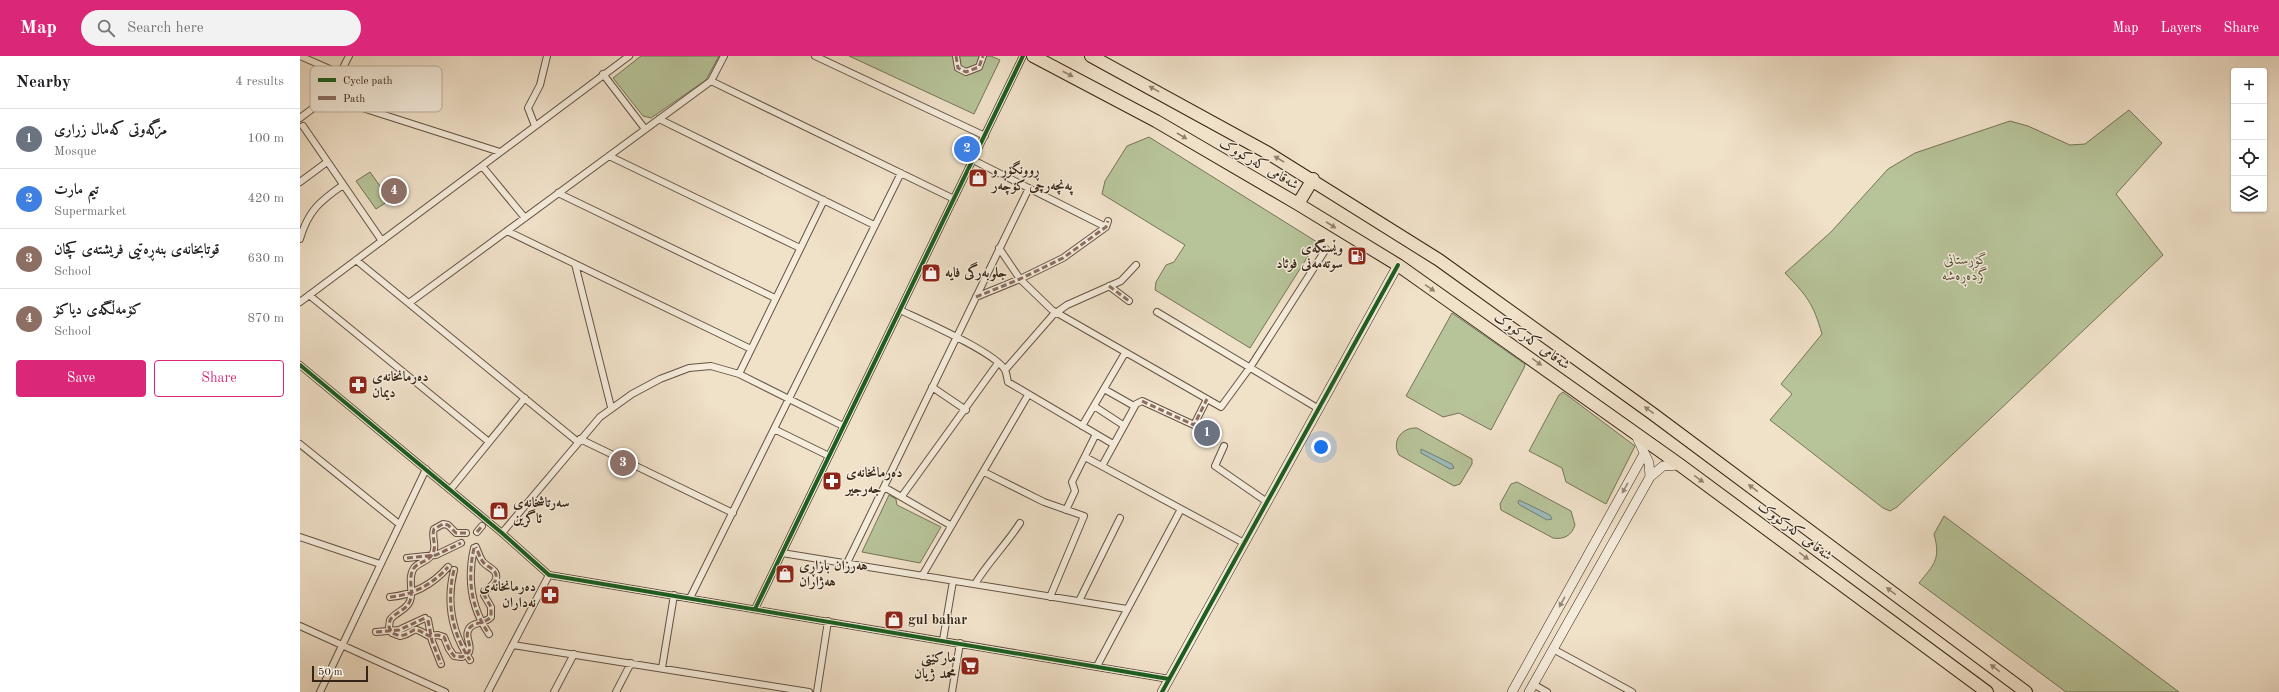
<!DOCTYPE html>
<html lang="en">
<head>
<meta charset="utf-8">
<style>
	body { margin:0; font-family:"Old Standard TT",Amiri,serif; background:#f2f2f2; color:#202124 }
	.controls { position:absolute; right:12px; top:12px; display:grid; overflow:hidden; border-radius:4px; box-shadow:0 1px 3px #0004 }
	.controls button { width:36px; height:36px; display:grid; place-items:center; padding:0; border:0; border-bottom:1px solid #e0e0e0; background:#fff; color:#202124; font:20px sans-serif }
	.scale { position:absolute; left:12px; bottom:10px; width:56px; box-sizing:border-box; padding-left:4px; border:2px solid #362415; border-top:0; font-size:11px; line-height:14px; white-space:nowrap; color:#362415; -webkit-text-stroke:3px #f5ecdc; paint-order:stroke }
	.you { position:absolute; left:1021px; top:391px; width:14px; height:14px; margin:-10px; border:3px solid #fff; border-radius:50%; background:#1a73e8; box-shadow:0 0 0 6px #1a73e833 }
	.badge { display:grid; place-items:center; width:26px; height:26px; border-radius:50%; background:#db2777; color:#fff; font-size:13px; font-weight:700 }
	.pin { position:absolute; translate:-50% -50%; border:2px solid #fff; box-shadow:0 1px 4px #0006 }
	.list { margin:0; padding:0; list-style:none }
	h2 { display:flex; justify-content:space-between; align-items:center; height:52px; margin:0; padding:0 16px; font-size:17px }
	h2 small { font-size:13px; font-weight:400; color:#757577 }
	.list li { display:grid; grid-template-columns:26px 1fr auto; gap:12px; align-items:center; box-sizing:border-box; height:60px; padding:0 16px; border-top:1px solid #e0e0e0 }
	.list b { display:block; font-size:15px; white-space:nowrap }
	.list p { margin:0; font-size:13px; white-space:nowrap; color:#757577 }
	.list em { font-size:13px; font-style:normal; color:#757577 }
	.actions { display:flex; gap:8px; padding:12px 16px }
	.actions a { flex:1; padding:9px 0; border:1px solid #db2777; border-radius:4px; text-align:center; font-size:14px; color:#db2777 }
	.actions .main { background:#db2777; color:#fff }
	.icon { flex:none; width:22px; height:22px; fill:none; stroke:currentColor; stroke-width:2; stroke-linecap:round; stroke-linejoin:round }
	.map { position:relative; flex:none; width:1979px; height:636px; overflow:hidden }
	header { display:flex; align-items:center; gap:24px; box-sizing:border-box; height:56px; padding:0 20px; background:#db2777; color:#fff }
	header strong { font-size:19px }
	nav { display:flex; gap:22px; margin-inline-start:auto; font-size:14px }
	.search { width:280px; height:36px; background:#f2f2f2; display:flex; align-items:center; gap:10px; box-sizing:border-box; padding:0 14px; border-radius:22px; color:#757577; font-size:15px }
	main { display:flex }
	aside { flex:1; background:#fff }
	.map>svg:first-child { display:block }
</style>
</head>
<body>
<header>
<strong>Map</strong>
<div class="search"><svg class="icon" aria-label="search" viewBox="0 0 24 24"><circle cx="10" cy="10" r="6"/><path d="M15 15l6 6"/></svg>Search here</div>
<nav><a>Map</a><a>Layers</a><a>Share</a></nav>
</header>
<main>
<aside>
<h2>Nearby<small>4 results</small></h2>
<ul class="list">
<li><span class="badge" style="background:#6b7280">1</span><div><b>مزگەوتی کەمال زراری</b><p>Mosque</p></div><em>100 m</em></li>
<li><span class="badge" style="background:#3f7fe0">2</span><div><b>تیم مارت</b><p>Supermarket</p></div><em>420 m</em></li>
<li><span class="badge" style="background:#8d6e63">3</span><div><b>قوتابخانەی بنەڕەتیی فریشتەی کچان</b><p>School</p></div><em>630 m</em></li>
<li><span class="badge" style="background:#8d6e63">4</span><div><b>کۆمەڵگەی دیاکۆ</b><p>School</p></div><em>870 m</em></li>
</ul>
<div class="actions"><a class="main">Save</a><a>Share</a></div>
</aside>
<div class="map">
<svg width="1979" height="636" viewBox="0 0 1979 636">
	<rect width="100%" height="100%" fill="#f0e1c9"/>
	<filter id="stains"><feTurbulence type="fractalNoise" baseFrequency=".005" numOctaves="4"/><feColorMatrix values="0 0 0 0 .2 0 0 0 0 .09 0 0 0 0 .02 0 0 0 .5 -.17"/></filter>
	<radialGradient id="worn" r=".72"><stop offset=".6" stop-color="#630" stop-opacity="0"/><stop offset="1" stop-color="#630" stop-opacity=".3"/></radialGradient>
	<path fill="#b7c399" stroke="#767457" d="M341 0H419L406 24 351 62 343 60 313 22Z
		M549 0H691L700 4 674 58Z
		M1829 54 1862 87 1816 138 1863 199 1597 451 1590 455 1583 452 1470 364 1492 338 1481 328 1522 278C1513 247 1507 240 1485 217L1531 176 1588 113 1615 97 1710 65 1728 70 1770 89 1785 88Z
		M849 81 1017 186 950 292 855 234 856 226 866 209 874 206 885 189 802 138 805 125 827 90Z
		M70 116 90 144 76 153 56 125Z
		M1152 257 1225 308 1224 312 1191 374 1159 357 1143 361 1106 340Z
		M1263 336 1335 390 1306 448 1266 426 1262 412 1229 395 1259 339Z
		M1117 372 1172 403V408L1160 428 1154 430 1099 399C1091 385 1102 371 1117 372Z
		M1217 426 1271 455 1275 469C1272 479 1264 484 1253 482L1201 454 1200 448 1211 428Z
		M589 439 596 443 597 449 641 471 620 507 562 496Z
		M1644 460 1879 636H1766L1619 527C1634 508 1641 504 1634 478Z"/>
	<path fill="#9bbcba" stroke="#737f78" d="M1121 393 1152 408 1154 412 1150 413 1121 397Z
		M1219 444 1250 459 1252 463 1247 464 1220 449 1218 447Z"/>
	<g fill="none" stroke-linecap="round" stroke-linejoin="round">
		<g stroke="#645342" stroke-width="8">
			<path id="street" d="M0 0 41 18
				M515 0 685 80
				M656 0 658 12 666 16 679 11 683 0
				M303 18 345 73
				M411 25 654 143
				M28 41 200 96
				M0 62 28 41 49 0
				M359 63 574 169
				M3 70 82 185
				M235 70 228 52 240 29 247 0
				M309 100 500 192
				M673 104 806 171
				M182 110 225 162
				M0 126 27 106
				M258 137 475 242
				M207 175 451 293
				M0 183C8 155 20 145 43 129
				M699 192 720 223 752 254 921 351 951 310 1026 193
				M56 204 278 386
				M275 208 311 351
				M809 230 829 245
				M9 239 189 386
				M676 241 720 223 763 202 806 171 808 165
				M0 246 329 0
				M109 247 411 25 424 0
				M600 254C621 264 695 296 705 314 707 318 707 323 708 326L813 388
				M857 256 1019 353
				M0 309 202 477 249 519 869 623
				M705 314 753 259 767 249 821 225 836 209
				M439 318 524 144
				M632 331 666 354
				M804 333 834 350
				M794 350 823 369
				M782 370 825 297
				M474 373 529 400
				M280 383 433 457
				M0 388 99 468
				M924 390 915 410 967 446
				M785 401 944 487
				M802 410 836 348 842 345 894 369 907 343
				M684 416 744 446 784 460 750 541
				M584 431 650 469
				M150 434 225 342
				M602 440 698 307
				M766 454 775 435 772 426 796 378
				M177 476 182 470
				M166 477H156L148 469 143 468 134 473C131 481 137 489 133 497 129 506 120 505 114 512 107 522 114 534 110 545 106 555 95 556 90 564L89 571 92 577 100 580C119 576 108 568 129 580L138 579 144 581 149 593 154 600 162 601 169 596C172 588 165 582 168 575 171 565 184 569 191 561V551L184 539C186 531 194 531 196 523 198 513 188 512 183 506 180 502 178 496 176 491
				M202 477 300 361 332 338 360 323 389 312 411 310 439 318 543 370
				M0 481 80 508
				M174 492C167 523 171 552 189 578
				M482 497 827 553
				M107 502 136 499 161 487
				M547 507 729 132
				M154 514C146 546 152 577 170 604
				M622 520 728 339
				M675 528C688 506 706 489 720 467
				M90 541C113 539 133 528 148 511
				M390 542 601 117
				M779 545 820 462
				M455 553 723 0
				M128 564 132 585 141 608
				M0 570 145 636
				M76 576 99 574 125 562
				M643 584 653 525
				M213 589 509 636
				M1253 593 1332 636
				M797 610 881 453
				M362 612 374 539
				M1233 628 1247 636
				M20 636 126 413
				M188 636 249 519
				M254 636 274 598
				M316 636 331 607
				M517 636 528 565
				M652 636 660 587"/>
		</g>
		<g stroke="#362415" stroke-width="10">
			<path id="secondary" d="M1335 377 1349 407 1350 421
				M862 636 1098 209
				M1212 636 1344 398
				M1229 636 1350 421 1363 410 1380 409"/>
		</g>
		<g stroke="#362415" stroke-width="14">
			<path id="highway" d="M733 0 856 65 998 148 1098 209 1380 409 1687 636
				M791 0 968 97 1139 204 1353 358 1726 636
				M998 148 1013 123"/>
		</g>
		<use href="#street" stroke="#f5ecdc" stroke-width="6"/>
		<use href="#secondary" stroke="#f5ecdc" stroke-width="9"/>
		<use href="#highway" stroke="#f0e1c9" stroke-width="12"/>
		<path stroke="#8d6e63" stroke-width="3" stroke-dasharray="6 3" stroke-linecap="butt" d="M656 0 658 12 666 16 679 11 683 0
			M809 230 829 245
			M676 241 720 223 763 202 806 171 808 165
			M842 345 894 369 907 343
			M177 476 182 470
			M166 477H156L148 469 143 468 134 473C131 481 137 489 133 497 129 506 120 505 114 512 107 522 114 534 110 545 106 555 95 556 90 564L89 571 92 577 100 580C119 576 108 568 129 580L138 579 144 581 149 593 154 600 162 601 169 596C172 588 165 582 168 575 171 565 184 569 191 561V551L184 539C186 531 194 531 196 523 198 513 188 512 183 506 180 502 178 496 176 491
			M174 492C167 523 171 552 189 578
			M107 502 136 499 161 487
			M154 514C146 546 152 577 170 604
			M90 541C113 539 133 528 148 511
			M128 564 132 585 141 608
			M76 576 99 574 125 562"/>
		<g stroke="#f5ecdc" stroke-width="6">
			<path id="cycleway" d="M0 309 202 477 249 519 869 623
				M455 553 723 0
				M862 636 1098 209"/>
		</g>
		<use href="#cycleway" stroke="#1b5e20" stroke-width="4"/>
	</g>
	<defs><path id="oneway-solid" d="M-6-.8H1V-3.2L6.5 0L1 3.2V.8H-6Z"/></defs>
	<g fill="#93826f">
		<use href="#oneway-solid" transform="translate(768 18) rotate(27)"/>
		<use href="#oneway-solid" transform="translate(854 33) rotate(-151)"/>
		<use href="#oneway-solid" transform="translate(882 80) rotate(30)"/>
		<use href="#oneway-solid" transform="translate(979 103) rotate(-149)"/>
		<use href="#oneway-solid" transform="translate(1031 169) rotate(33)"/>
		<use href="#oneway-solid" transform="translate(1130 232) rotate(35)"/>
		<use href="#oneway-solid" transform="translate(1237 306) rotate(36)"/>
		<use href="#oneway-solid" transform="translate(1349 354) rotate(-144)"/>
		<use href="#oneway-solid" transform="translate(1399 423) rotate(36)"/>
		<use href="#oneway-solid" transform="translate(1453 432) rotate(-143)"/>
		<use href="#oneway-solid" transform="translate(1504 500) rotate(37)"/>
		<use href="#oneway-solid" transform="translate(1591 535) rotate(-143)"/>
		<use href="#oneway-solid" transform="translate(1695 612) rotate(-143)"/>
	</g>
	<g fill="#968878">
		<use href="#oneway-solid" transform="translate(1325 432) rotate(119)"/>
		<use href="#oneway-solid" transform="translate(1262 546) rotate(119)"/>
	</g>
	<defs>
		<g id="shop-square" transform="scale(1)"><rect x="-9" y="-9" width="18" height="18" rx="4" fill="#8f2418" stroke="#f5ecdc"/><path d="M-5-2.5h2.3a2.7 3.5 0 0 1 5.4 0H5L5.5 6h-11ZM-1.5-2.5h3a1.5 2.3 0 0 0-3 0Z" fill="#fff"/></g>
		<g id="fuel-square" transform="scale(1)"><rect x="-9" y="-9" width="18" height="18" rx="4" fill="#8f2418" stroke="#f5ecdc"/><path d="M-5.5-6h7V0h2V4h1.3V-2.5L3-4.5l.8-.8L6-3V5H2.5V1h-1V6h-7ZM-4.2-4.7v3.2H.2V-4.7Z" fill="#fff"/></g>
		<g id="pharmacy-square" transform="scale(1)"><rect x="-9" y="-9" width="18" height="18" rx="4" fill="#8f2418" stroke="#f5ecdc"/><path d="M-2-6h4v4h4v4h-4v4h-4v-4h-4v-4h4Z" fill="#fff"/></g>
		<g id="supermarket-square" transform="scale(1)"><rect x="-9" y="-9" width="18" height="18" rx="4" fill="#8f2418" stroke="#f5ecdc"/><path d="M-6-5.5h2.5l.6 2H6L4.5 2H-2.5L-4.4-4H-6ZM-1.5 3.2a1.3 1.3 0 1 0 .1 0ZM3 3.2a1.3 1.3 0 1 0 .1 0Z" fill="#fff"/></g>
	</defs>
	<g fill-rule="evenodd">
		<use href="#shop-square" x="678" y="122"/>
		<use href="#fuel-square" x="1057" y="200"/>
		<use href="#shop-square" x="631" y="217"/>
		<use href="#pharmacy-square" x="58" y="329"/>
		<use href="#pharmacy-square" x="532" y="425"/>
		<use href="#shop-square" x="199" y="455"/>
		<use href="#shop-square" x="485" y="518"/>
		<use href="#pharmacy-square" x="250" y="539"/>
		<use href="#shop-square" x="594" y="564"/>
		<use href="#supermarket-square" x="670" y="610"/>
	</g>
	<g text-anchor="middle" dominant-baseline="central" stroke-width="3" stroke-linejoin="round" paint-order="stroke">
		<g font-size="14" fill="#362415" stroke="#f5ecdc">
			<text transform="translate(959 108) rotate(30)">شەقامی کەرکووک</text>
			<text transform="translate(1232 285) rotate(35)">شەقامی کەرکووک</text>
			<text transform="translate(1495 475) rotate(37)">شەقامی کەرکووک</text>
		</g>
		<g font-size="14" font-weight="bold" fill="#362415" stroke="#f5ecdc" text-anchor="start">
			<text x="692" y="114">ڕوونگۆڕ و<tspan x="692" dy="16">پەنچەرچی کۆچەر</tspan></text>
			<text x="1043" y="192" text-anchor="end">وێستگەی<tspan x="1043" dy="16">سوتەمەنی فوئاد</tspan></text>
			<text x="645" y="217">جلوبەرگی فایە</text>
			<text x="72" y="321">دەرمانخانەی<tspan x="72" dy="16">دیمان</tspan></text>
			<text x="546" y="417">دەرمانخانەی<tspan x="546" dy="16">جەرجیر</tspan></text>
			<text x="213" y="447">سەرتاشخانەی<tspan x="213" dy="16">ئاگرین</tspan></text>
			<text x="499" y="510">هەرزان بازاڕی<tspan x="499" dy="16">هەژاران</tspan></text>
			<text x="236" y="531" text-anchor="end">دەرمانخانەی<tspan x="236" dy="16">نەداران</tspan></text>
			<text x="608" y="564">gul bahar</text>
			<text x="656" y="602" text-anchor="end">مارکێتی<tspan x="656" dy="16">محمد ژیان</tspan></text>
		</g>
		<g font-size="14" font-style="italic" fill="#564c36" stroke="#f5ecdc">
			<text x="1666" y="204">گۆڕستانی<tspan x="1666" dy="16">گردەڕەشە</tspan></text>
		</g>
	</g>
	<rect x="10" y="10" width="132" height="46" rx="6" fill="#f5ecdc" stroke="#bcb0a0" stroke-width="1"/>
	<rect x="18" y="22" width="18" height="4" fill="#1b5e20"/>
	<rect x="18" y="40" width="18" height="4" fill="#8d6e63"/>
	<g font-size="11" fill="#362415">
		<text x="43" y="28">Cycle path</text>
		<text x="43" y="46">Path</text>
	</g>
	<rect width="100%" height="100%" filter="url(#stains)"/>
	<rect width="100%" height="100%" fill="url(#worn)"/>
</svg>
<div class="controls">
<button>+</button>
<button>−</button>
<button><svg class="icon" aria-label="locate" viewBox="0 0 24 24"><circle cx="12" cy="12" r="6"/><path d="M12 2v4M12 18v4M2 12h4M18 12h4"/></svg></button>
<button><svg class="icon" aria-label="layers" viewBox="0 0 24 24"><path d="M12 4l9 5-9 5-9-5zM3 14l9 5 9-5"/></svg></button>
</div>
<div class="scale">50 m</div>
<div class="you"></div>
<div class="pin badge" style="left:907px;top:377px;background:#6b7280">1</div>
<div class="pin badge" style="left:667px;top:93px;background:#3f7fe0">2</div>
<div class="pin badge" style="left:323px;top:407px;background:#8d6e63">3</div>
<div class="pin badge" style="left:94px;top:135px;background:#8d6e63">4</div>
</div>
</main>
</body>
</html>
